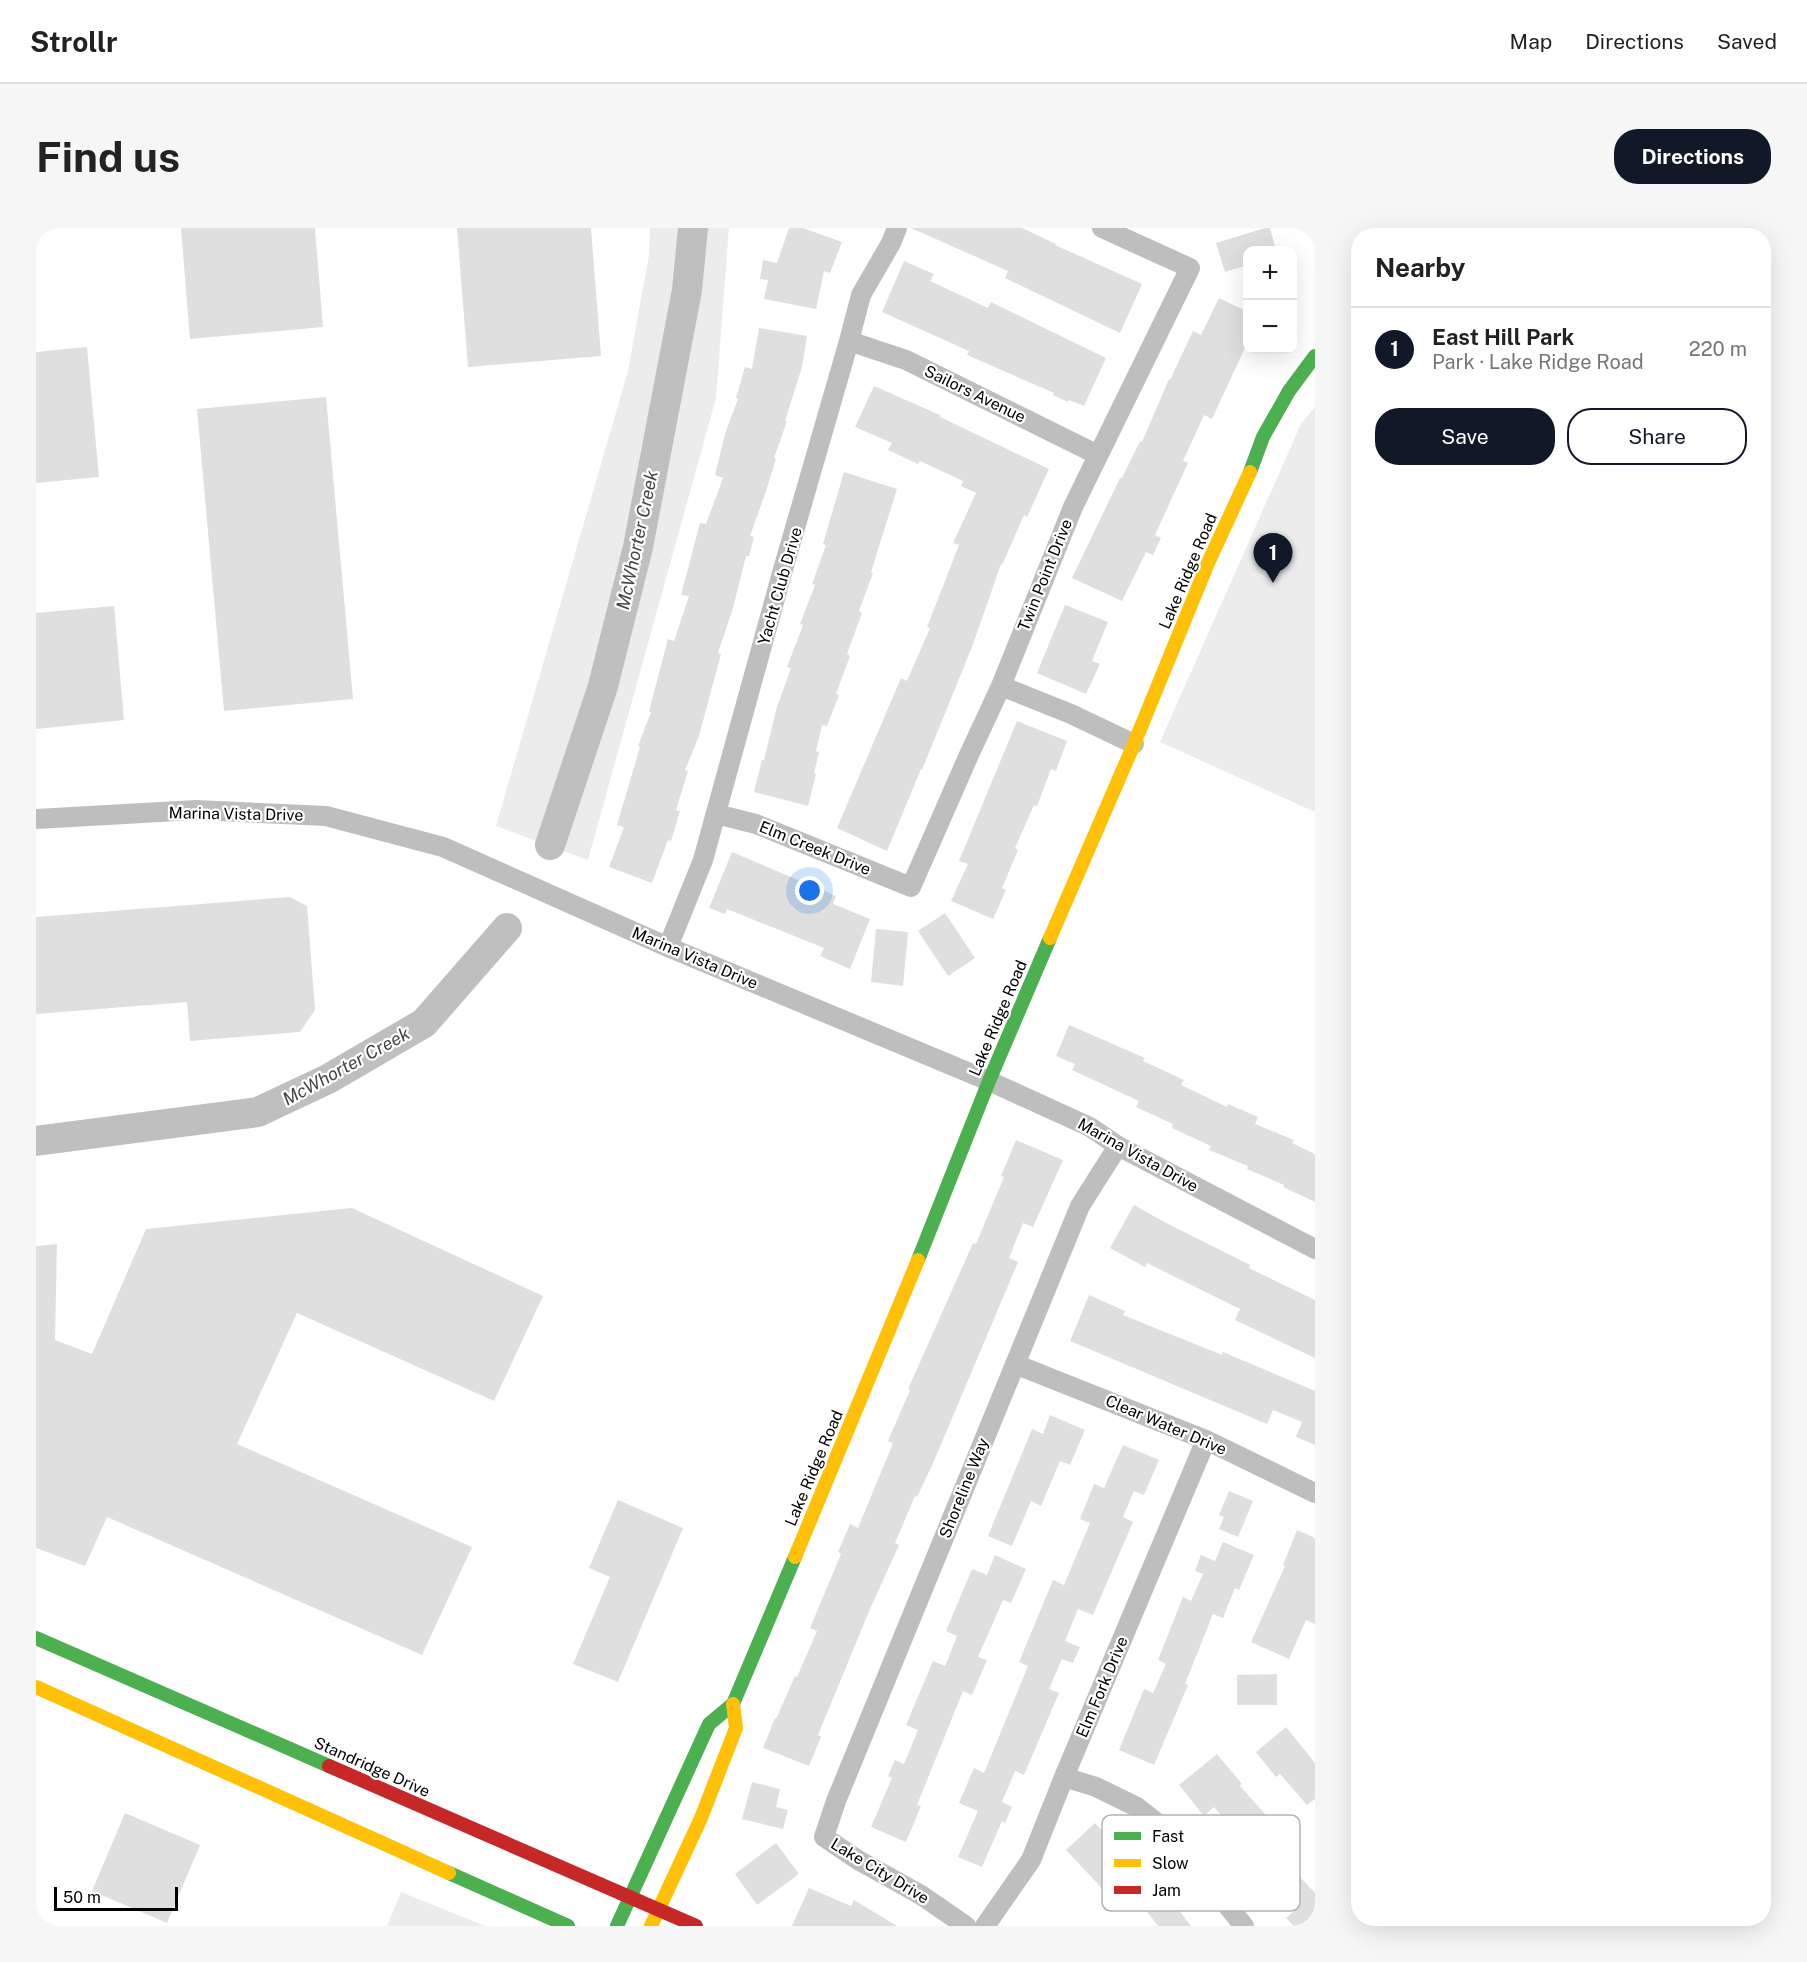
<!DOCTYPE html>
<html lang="en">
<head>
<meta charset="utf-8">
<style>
	body { margin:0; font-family:"Public Sans",sans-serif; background:#f6f6f6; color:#222 }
	.controls { position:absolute; right:18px; top:18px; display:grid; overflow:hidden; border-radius:12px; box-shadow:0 6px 24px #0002 }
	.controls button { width:54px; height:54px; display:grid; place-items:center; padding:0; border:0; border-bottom:2px solid #e0e0e0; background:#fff; color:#222; font:30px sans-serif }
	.scale { position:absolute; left:18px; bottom:15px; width:124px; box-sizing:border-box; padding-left:6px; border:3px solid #000; border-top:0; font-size:16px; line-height:21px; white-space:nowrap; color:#000; -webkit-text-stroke:4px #fff; paint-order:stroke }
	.you { position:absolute; left:774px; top:663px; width:21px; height:21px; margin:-15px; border:4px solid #fff; border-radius:50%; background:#1a73e8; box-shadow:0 0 0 9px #1a73e833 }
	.badge { display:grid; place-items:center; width:39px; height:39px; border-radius:50%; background:#111827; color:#fff; font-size:20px; font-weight:700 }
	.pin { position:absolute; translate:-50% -50px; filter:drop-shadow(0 2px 3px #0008) }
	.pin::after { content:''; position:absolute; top:32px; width:21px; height:18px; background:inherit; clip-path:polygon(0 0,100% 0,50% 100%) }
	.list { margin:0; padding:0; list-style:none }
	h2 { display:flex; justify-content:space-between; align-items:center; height:78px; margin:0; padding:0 24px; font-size:26px }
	h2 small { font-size:20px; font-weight:400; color:#767676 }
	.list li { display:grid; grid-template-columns:39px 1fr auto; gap:18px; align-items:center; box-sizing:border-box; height:84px; padding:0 24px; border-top:2px solid #e0e0e0 }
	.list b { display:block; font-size:22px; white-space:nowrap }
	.list p { margin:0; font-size:20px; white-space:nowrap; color:#767676 }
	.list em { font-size:20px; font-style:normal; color:#767676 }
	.actions { display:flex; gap:12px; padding:18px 24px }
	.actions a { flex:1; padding:14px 0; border:2px solid #111827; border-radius:24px; text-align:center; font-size:21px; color:#111827 }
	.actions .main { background:#111827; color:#fff }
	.map { position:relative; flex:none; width:1279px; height:1698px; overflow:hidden; border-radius:24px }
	header { display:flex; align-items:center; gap:36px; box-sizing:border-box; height:84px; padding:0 30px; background:#fff; border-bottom:2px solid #e0e0e0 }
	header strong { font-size:28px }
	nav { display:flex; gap:33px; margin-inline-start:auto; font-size:21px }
	.intro { display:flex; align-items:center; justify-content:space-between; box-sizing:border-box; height:144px; padding:0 36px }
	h1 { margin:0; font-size:42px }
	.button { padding:15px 27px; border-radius:24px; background:#111827; color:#fff; font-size:21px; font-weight:700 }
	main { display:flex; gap:36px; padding:0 36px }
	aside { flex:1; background:#fff; border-radius:24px; box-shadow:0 6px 24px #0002 }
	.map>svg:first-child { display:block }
</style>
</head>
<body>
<header>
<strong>Strollr</strong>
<nav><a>Map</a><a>Directions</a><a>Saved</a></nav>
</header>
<div class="intro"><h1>Find us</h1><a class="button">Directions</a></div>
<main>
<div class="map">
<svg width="1279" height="1698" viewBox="0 0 1279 1698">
	<rect width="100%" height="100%" fill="#fff"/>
	<path fill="#ececec" d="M614 0H693L680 170 552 632 460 598 592 143 613 27Z
		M1279 179V584L1124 514 1265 196Z
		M365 1664 449 1698H351Z"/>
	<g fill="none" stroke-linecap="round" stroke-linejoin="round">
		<path stroke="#bfbfbf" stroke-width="30" d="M514 617 567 458 602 319 651 62 657 0
			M0 913 222 884 292 851 388 795 471 700"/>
	</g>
	<path fill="#dfdfdf" d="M145 0H279L287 99 154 111Z
		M421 0H555L565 128 432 139Z
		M753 0H767L806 14 794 45 788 43 780 81 728 71 732 52 724 51 727 32 741 35Z
		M875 0H986L1020 16 1019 17 1106 56 1084 105 969 50 972 43Z
		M1229 0H1234L1240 22H1212V37L1189 44 1180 15Z
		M868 33 898 46 894 53 952 80 955 74 1070 130 1048 178 1033 172 1032 174 1017 167 1018 165 931 127 933 123 846 84Z
		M1183 70 1212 84V113L1176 191 1168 187 1147 233 1152 235 1119 307 1125 310 1117 327 1110 324 1086 373 1036 350 1084 250H1086L1104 213 1106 214 1133 151 1134 152 1157 103 1165 107Z
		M723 100 771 108 766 139 749 193H751L738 230 740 231 730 263 714 308 718 309 713 328H710L697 380 682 425 685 426 663 508 649 542 652 543 640 582 644 583 635 613 632 612 616 655 573 639 588 599 581 597 604 519 602 518 615 484 613 483 632 411 638 413 653 368 645 367 664 295 670 296 687 250 679 247 689 206 702 171 700 170 709 139 716 141Z
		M51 119 63 249 0 255V124Z
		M838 158 904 187V189L1013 241 991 289 988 287 966 337 965 336 936 419 886 542 885 541 851 623 801 600 865 450 871 453 894 400 891 399 923 317 917 315 940 265 925 258 927 253 884 233 882 236 852 222 856 215 819 199Z
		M290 169 317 471 188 483 161 181Z
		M808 244 861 261 835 344 837 345 823 383 826 385 811 426 814 428 800 466 803 467 791 498 786 497 780 523 783 524 778 545 780 546 772 578 718 564 726 532H728L741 479 755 440 751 439 767 397 764 396 779 357 776 356 790 317 787 316Z
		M1029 377 1072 394 1056 433 1064 436 1050 466 1001 445Z
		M78 378 88 492 0 501V385Z
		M981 493 1031 513 1020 543 1015 541 1001 578 998 577 979 620 982 622 966 660 970 662 957 691 915 673 932 636 923 633Z
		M696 624 800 668 797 676 834 691 814 741 784 728 788 720 691 681 689 686 673 680Z
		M254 669 271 678 279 782 264 804 154 813 151 774 0 786V689Z
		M909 685 939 730 912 748 882 703Z
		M840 701 872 704 867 758 835 754Z
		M1033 797 1109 830 1107 833 1148 852 1145 857 1191 879 1192 876 1222 889 1219 896 1258 912 1256 915 1279 926V974L1247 959 1248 957 1211 941 1212 938 1173 922 1175 918 1136 900 1137 896 1100 879 1103 873 1036 842 1039 836 1020 828Z
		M980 912 1027 932 997 999 987 995 973 1030 982 1034 898 1233 881 1269 879 1268 859 1315 863 1317 834 1381 782 1507 785 1509 773 1538 727 1520 739 1490 740 1491 759 1448 761 1449 781 1403 774 1400 805 1326 802 1324 814 1296 822 1300 857 1215 852 1213 874 1162 872 1161 937 1015 940 1016 968 949 965 948Z
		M1098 977 1132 996 1214 1037 1213 1040 1279 1072V1130L1199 1092 1204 1081 1111 1035 1109 1039 1074 1020Z
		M316 980 507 1068 458 1173 261 1085 201 1216 436 1319 386 1427 71 1289 49 1338 0 1320V1018L21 1016 19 1112 56 1126 110 1001Z
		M1053 1067 1089 1083 1087 1087 1186 1127 1187 1124 1279 1163V1217L1260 1209 1266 1194 1237 1182 1231 1196 1034 1113Z
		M1014 1187 1049 1202 1034 1237 1024 1233 1005 1278 995 1273 976 1318 952 1308 996 1201 1007 1206Z
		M1087 1217 1123 1232 1108 1267 1098 1263 1087 1289 1097 1294 1057 1387 1042 1381 1029 1413 1044 1419 1037 1435 1026 1431 1013 1461 1023 1465 988 1547 979 1543 966 1574 976 1579 969 1595 966 1593 946 1639 922 1629 942 1583 923 1575 938 1540 948 1545 992 1438 983 1434 1017 1352 1028 1357 1054 1295 1044 1291 1058 1256 1068 1260Z
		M1193 1263 1217 1273 1202 1309 1183 1301 1188 1289 1183 1287Z
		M582 1272 647 1300 582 1454 537 1436 574 1349 553 1340Z
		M1261 1302 1279 1310V1396L1270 1392 1253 1431 1215 1414 1249 1338 1247 1337Z
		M1187 1314 1218 1327 1203 1362 1199 1360 1187 1390 1177 1386 1149 1456 1152 1457 1118 1537 1083 1522 1108 1461 1117 1465 1130 1436 1122 1432 1147 1369 1155 1373 1167 1346 1159 1343 1165 1327 1179 1333Z
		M959 1327 990 1341 975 1375 967 1372 942 1429 951 1432 936 1467 927 1463 881 1577 885 1578 870 1614 835 1599 856 1550 852 1548 859 1532 868 1536 882 1502 870 1497 897 1433 909 1438 921 1408 910 1403 936 1341 951 1347Z
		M1241 1446V1477H1201V1447Z
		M1250 1499 1279 1535V1571L1271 1577 1244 1546 1240 1549 1220 1524Z
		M1181 1526 1206 1556 1204 1558 1239 1597 1226 1609 1279 1665V1698H1258L1250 1690 1258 1683 1233 1655 1228 1660 1189 1616 1201 1605 1178 1579 1168 1588 1143 1557Z
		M716 1554 744 1561 740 1579 752 1582 747 1601 706 1591Z
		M89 1585 164 1617 131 1695 56 1663Z
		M1059 1595 1086 1624 1103 1645 1111 1639 1125 1655 1123 1656 1155 1698H1122L1103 1673 1098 1677 1089 1667 1078 1676 1062 1656 1030 1622Z
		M740 1615 763 1646 721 1677 699 1646Z
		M773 1660 815 1678 818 1672 861 1698H756Z"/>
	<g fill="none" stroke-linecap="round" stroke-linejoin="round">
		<path stroke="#bebebe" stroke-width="20" d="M813 113 870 132 1062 227
			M965 458 1035 486 1098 516
			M680 586 720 596 875 659 932 529 965 458 1037 279 1154 40 1066 0
			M0 591 160 582 290 588 407 619 632 719 953 853 1054 899 1082 918 1279 1021
			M632 719 667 632 746 345 813 113 825 67 855 15 861 0
			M979 1136 1170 1212 1279 1265
			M1028 1549 1060 1559 1101 1579 1129 1601 1208 1698
			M930 1698 885 1667 822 1632 788 1609 800 1573 1044 978 1082 918
			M949 1698 995 1632 1028 1549 1170 1212"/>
		<path stroke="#4caf50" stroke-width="14" d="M1214 244 1227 209 1253 163 1279 128
			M882 1032 953 853 1014 710
			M0 1410 293 1538
			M413 1645 532 1698
			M581 1698 673 1496 697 1476 759 1329"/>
		<path stroke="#ffc107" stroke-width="14" d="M1014 710 1098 516 1172 335 1214 244
			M759 1329 882 1032
			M0 1459 413 1645
			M615 1698 665 1590 700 1500 697 1476"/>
		<path stroke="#c62828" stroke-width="14" d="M293 1538 660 1698"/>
	</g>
	<g text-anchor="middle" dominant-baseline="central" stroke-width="4.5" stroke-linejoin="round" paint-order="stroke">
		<g font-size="16" fill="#000" stroke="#fff">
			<text transform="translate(939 166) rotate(26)">Sailors Avenue</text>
			<text transform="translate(1152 343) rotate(-67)">Lake Ridge Road</text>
			<text transform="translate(1009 347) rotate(-68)">Twin Point Drive</text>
			<text transform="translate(744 358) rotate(-74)">Yacht Club Drive</text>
			<text transform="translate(200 586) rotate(1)">Marina Vista Drive</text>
			<text transform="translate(779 620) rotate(22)">Elm Creek Drive</text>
			<text transform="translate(659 730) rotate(23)">Marina Vista Drive</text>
			<text transform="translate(962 790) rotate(-67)">Lake Ridge Road</text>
			<text transform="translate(1102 927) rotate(29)">Marina Vista Drive</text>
			<text transform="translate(1130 1197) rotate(23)">Clear Water Drive</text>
			<text transform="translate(778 1240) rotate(-67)">Lake Ridge Road</text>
			<text transform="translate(928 1260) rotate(-68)">Shoreline Way</text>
			<text transform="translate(1066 1459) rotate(-67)">Elm Fork Drive</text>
			<text transform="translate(336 1539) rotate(24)">Standridge Drive</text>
			<text transform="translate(844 1643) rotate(31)">Lake City Drive</text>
		</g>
		<g font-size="18" font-style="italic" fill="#444" stroke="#fff">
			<text transform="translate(601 312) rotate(-78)">McWhorter Creek</text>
			<text transform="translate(310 838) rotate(-29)">McWhorter Creek</text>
		</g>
	</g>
	<rect x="1066" y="1587" width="198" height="96" rx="9" fill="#fff" stroke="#b2b2b2" stroke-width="1.5"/>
	<rect x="1078" y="1604" width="27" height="8" fill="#4caf50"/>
	<rect x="1078" y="1631" width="27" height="8" fill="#ffc107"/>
	<rect x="1078" y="1658" width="27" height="8" fill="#c62828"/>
	<g font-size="16" fill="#000">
		<text x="1116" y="1614">Fast</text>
		<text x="1116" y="1641">Slow</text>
		<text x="1116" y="1668">Jam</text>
	</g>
</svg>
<div class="controls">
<button>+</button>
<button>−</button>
</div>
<div class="scale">50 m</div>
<div class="you"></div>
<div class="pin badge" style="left:1237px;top:355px">1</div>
</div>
<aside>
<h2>Nearby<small></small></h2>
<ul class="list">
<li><span class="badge">1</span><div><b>East Hill Park</b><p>Park · Lake Ridge Road</p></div><em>220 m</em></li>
</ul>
<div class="actions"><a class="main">Save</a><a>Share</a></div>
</aside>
</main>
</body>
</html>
